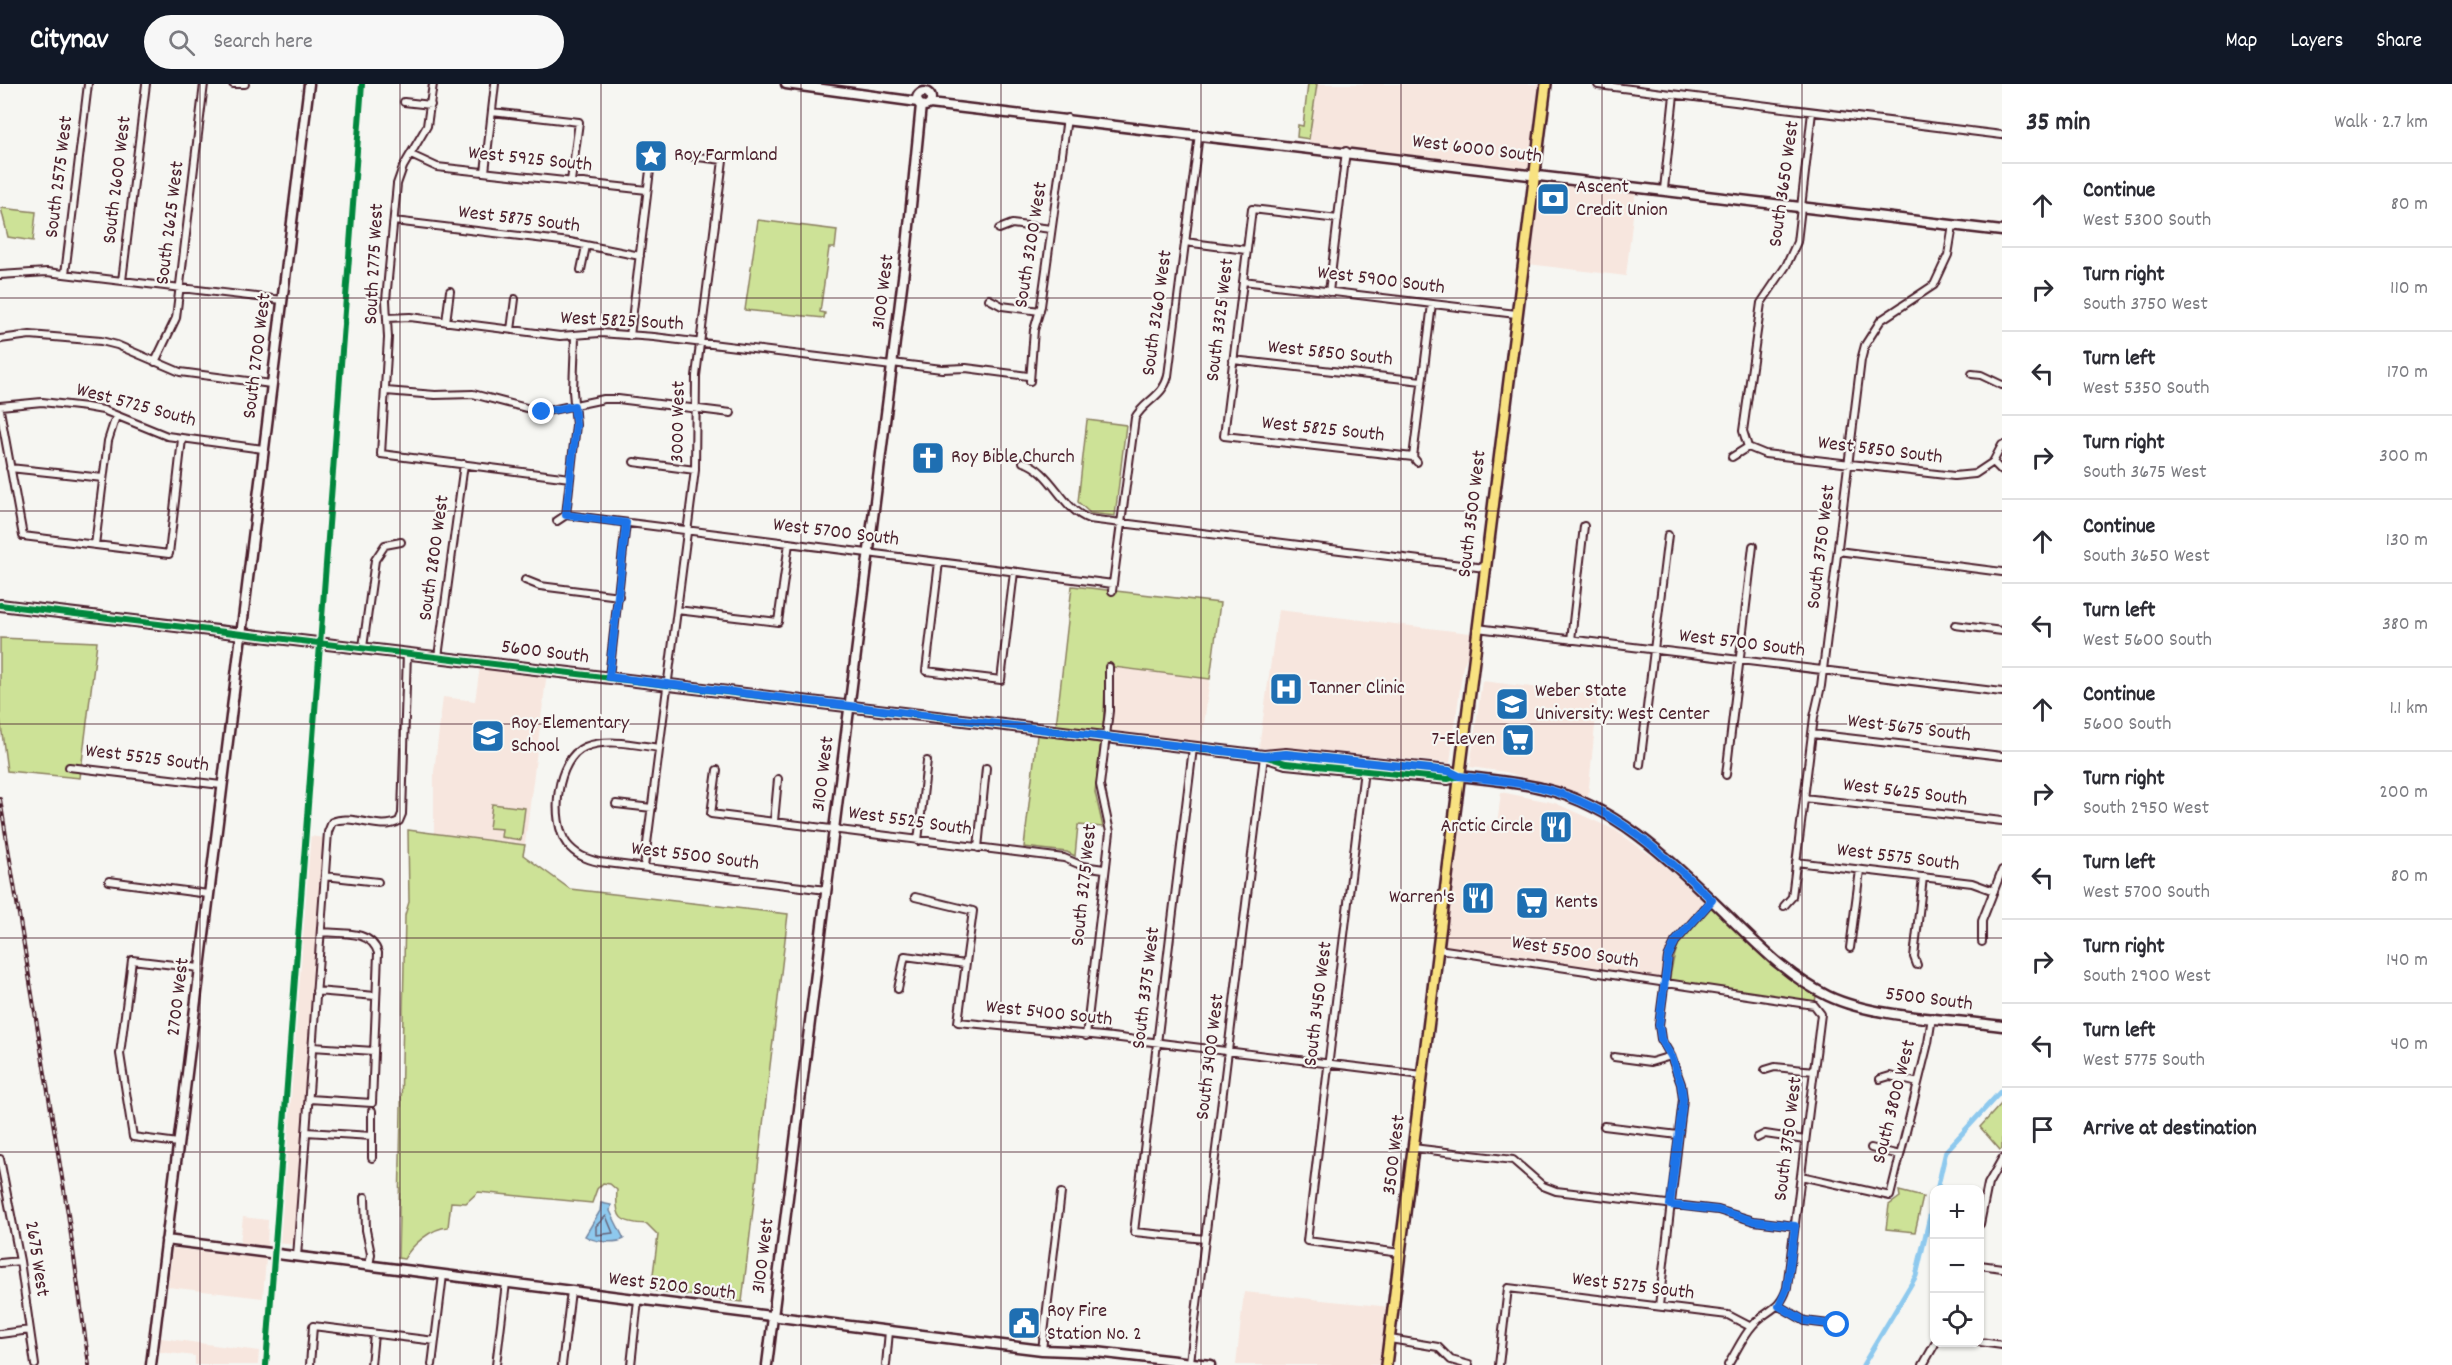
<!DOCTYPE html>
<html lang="en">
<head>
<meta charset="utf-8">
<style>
	body { margin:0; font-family:Dekko,sans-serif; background:#f7f7f7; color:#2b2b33 }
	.controls { position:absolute; right:18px; bottom:18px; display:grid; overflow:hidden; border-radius:12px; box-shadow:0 2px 4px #0004 }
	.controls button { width:54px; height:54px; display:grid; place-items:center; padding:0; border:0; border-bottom:2px solid #e1e1e2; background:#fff; color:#2b2b33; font:30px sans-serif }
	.stop { position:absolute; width:18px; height:18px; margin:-14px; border:4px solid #1a73e8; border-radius:50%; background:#fff }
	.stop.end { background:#1a73e8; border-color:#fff; box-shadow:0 2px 6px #0008 }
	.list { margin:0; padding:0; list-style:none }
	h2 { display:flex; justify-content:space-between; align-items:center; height:78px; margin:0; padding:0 24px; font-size:26px }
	h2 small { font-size:20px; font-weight:400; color:#7c7c81 }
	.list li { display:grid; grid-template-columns:39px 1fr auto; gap:18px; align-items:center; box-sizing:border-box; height:84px; padding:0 24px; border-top:2px solid #e1e1e2 }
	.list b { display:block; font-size:22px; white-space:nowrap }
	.list p { margin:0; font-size:20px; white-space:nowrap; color:#7c7c81 }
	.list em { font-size:20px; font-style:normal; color:#7c7c81 }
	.icon { flex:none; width:33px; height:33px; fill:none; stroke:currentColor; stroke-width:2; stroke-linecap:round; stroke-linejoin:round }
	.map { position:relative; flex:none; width:2002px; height:1281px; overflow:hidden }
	header { display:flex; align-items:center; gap:36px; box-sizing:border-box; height:84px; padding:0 30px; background:#111827; color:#fff }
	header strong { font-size:28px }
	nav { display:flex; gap:33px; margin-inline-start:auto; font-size:21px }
	.search { width:420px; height:54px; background:#f7f7f7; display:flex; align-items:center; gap:15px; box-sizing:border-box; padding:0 21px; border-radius:33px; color:#7c7c81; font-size:22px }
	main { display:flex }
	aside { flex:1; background:#fff }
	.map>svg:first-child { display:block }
</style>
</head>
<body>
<header>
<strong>Citynav</strong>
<div class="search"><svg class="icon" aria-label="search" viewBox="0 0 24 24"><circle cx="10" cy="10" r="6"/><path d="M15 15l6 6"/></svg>Search here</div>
<nav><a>Map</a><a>Layers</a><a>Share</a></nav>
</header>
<main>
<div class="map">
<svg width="2002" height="1281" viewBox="0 0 2002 1281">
	<rect width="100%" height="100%" fill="#f6f6f2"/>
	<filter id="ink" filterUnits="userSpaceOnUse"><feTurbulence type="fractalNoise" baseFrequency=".0167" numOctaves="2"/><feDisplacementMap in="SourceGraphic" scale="12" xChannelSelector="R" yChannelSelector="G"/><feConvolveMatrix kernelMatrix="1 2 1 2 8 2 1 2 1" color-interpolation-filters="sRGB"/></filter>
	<g filter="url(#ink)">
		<path fill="#f7e6de" d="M1317 0H1542L1531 85 1309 59Z
			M1538 92 1636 106 1626 192 1528 180Z
			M1278 526 1470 549 1468 571 1463 582 1450 679 1326 667 1259 664Z
			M480 583 547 588 525 760 434 749V688L443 613 475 617Z
			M1114 583 1210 595 1201 662 1111 650Z
			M1482 597 1598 611 1588 713 1506 688 1470 683Z
			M1501 708 1555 719 1615 746 1660 778 1705 818 1672 852 1664 872 1662 894 1441 864 1457 737 1497 742Z
			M310 752 324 754 295 1161 277 1159Z
			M243 1133 268 1136 267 1162 240 1159Z
			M172 1164 266 1175 263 1214 168 1203Z
			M1244 1208 1391 1223 1384 1281H1236Z
			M161 1254 259 1267 258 1281H195V1272L160 1268Z"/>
		<path fill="#cde297" stroke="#8c8061" stroke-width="1.5" d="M1308 0H1317L1309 55 1297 53 1298 41 1303 42Z
			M1 124 36 128 33 157 8 153Z
			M758 136 837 146 835 164H829L820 228 825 229 824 234 745 226Z
			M1087 336 1126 341 1115 432 1090 429 1078 418Z
			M1072 502 1220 519 1210 595 1106 582 1103 649 1056 642Z
			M0 554 97 558 80 694 7 687 0 633Z
			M1037 651 1101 659 1095 708 1103 743 1078 741 1075 772 1067 768 1024 763Z
			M492 720 525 724 521 756 501 753 502 745 489 744Z
			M408 746 525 761 523 771 570 805 788 830 742 1218 651 1206 658 1151 647 1140C619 1139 615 1134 617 1106L610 1100 603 1099 597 1105 592 1119 478 1108 466 1119 451 1118 448 1143C431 1144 412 1161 404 1175L398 1174 405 831 409 818Z
			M1711 821 1771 881 1816 912 1815 918 1669 900C1675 856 1681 852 1711 821Z
			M2002 1019V1065L2000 1066 1980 1043Z
			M1899 1107 1923 1113 1915 1148 1886 1145 1889 1121 1900 1113Z"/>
		<path fill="#8ec9ee" stroke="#7385a0" stroke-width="1.5" d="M601 1119 611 1121 610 1127 624 1155C615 1160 594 1158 585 1152L600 1127Z"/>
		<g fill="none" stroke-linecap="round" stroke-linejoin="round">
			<path stroke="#656379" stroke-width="1.5" d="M606 1132 613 1149 596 1151V1142Z"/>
			<path stroke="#8ec9ee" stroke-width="5" d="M1937 1106 1946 1067 2002 1006
				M1863 1281 1916 1192 1934 1115"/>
			<g stroke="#4a1f2b" stroke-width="10">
				<path id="street" d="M233 0H245
					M433 0 427 42 403 83 397 100 386 216 388 254 381 370 570 394
					M1598 1 2002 51
					M404 18 431 21
					M492 28 579 38 571 97
					M411 71 437 83 647 106
					M485 88 495 0
					M1664 105 1674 11
					M1338 135 1252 125 1224 352 1413 373 1417 378
					M394 137 570 158 640 172
					M999 145 1012 140 1051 145
					M1185 158 1246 166
					M581 186 586 162
					M65 190 88 0
					M0 191 47 188 282 216
					M122 197 146 0
					M1243 197 1516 230
					M1329 208 1346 67
					M989 215 1002 222 1040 227
					M387 234 410 233 560 252 600 249 654 253 892 282
					M446 238 450 207
					M511 246 515 215
					M630 252 651 78
					M0 255 30 251 101 257 117 261 180 288 271 300
					M1233 276 1422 297
					M155 278 176 234 204 0
					M892 279 942 285 966 284 1028 292
					M1972 290 1981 291 2002 301
					M1030 297 1034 246 1041 222 1067 34
					M386 307 435 311 473 310 542 328 604 315H618L731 329
					M0 322 42 318 86 323 103 326 167 352 263 365
					M0 326 23 452 169 470 182 355
					M1748 363 1765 370 1954 392 1975 390 1993 378 2002 387
					M1413 373 1432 220
					M1732 373 1748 363 1743 347 1761 219 1786 182 1797 158 1812 28
					M634 378 695 386
					M1023 378C1052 386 1061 425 1089 435L1485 484
					M1993 378 2002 361
					M10 384 103 394
					M566 431 576 341 573 307 575 253
					M557 437 566 431 1113 500
					M95 461 108 357 116 332
					M1838 467 2002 488
					M939 478 926 587 1001 596 1014 488
					M525 496 540 502 619 512
					M1112 507 1135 334C1144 317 1163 313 1168 292L1199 50
					M677 526 778 538 789 459
					M1955 541 2002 547
					M1477 544 2002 608
					M1571 556 1584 442
					M363 563 375 476 385 461 401 458
					M438 573 464 380
					M609 593 626 439
					M1812 650 2002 672
					M659 664C636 661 608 654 585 663 556 675 550 736 567 760 576 771 586 775 599 778L826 806
					M1193 664 1134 1148 1205 1155
					M1640 681 1668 451
					M69 683 221 701
					M717 686 711 730 1064 774 1083 782 1104 785
					M1726 691 1753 462
					M1804 714 2002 737
					M616 720 652 724
					M774 737 778 695
					M918 757 927 677
					M978 764 986 684
					M1796 778 1972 799 1994 807
					M644 783 695 386 696 292 723 76 689 72
					M325 792 378 798
					M109 797 208 810
					M915 813 973 827 958 938 1112 953 1422 991
					M1784 822 1792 813 1814 633 1821 602 1861 276 1865 261 1881 236 1934 201 1948 171 1953 141
					M1982 858V837L2002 786
					M1850 864 1860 786
					M1438 865 1814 921 1821 930 1787 1204C1780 1227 1767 1225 1753 1241 1743 1252 1736 1268 1728 1281
					M1917 881 1914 873 1923 793
					M898 905 905 872 965 880
					M316 907 376 912
					M1086 952 1110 748 1100 701 1109 627V583
					M312 963 374 967
					M1614 973 1651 978 1671 972
					M1765 986 1775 983 1814 987
					M1880 995 1890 992 1918 999
					M309 1015 372 1019 378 869C371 845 341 850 321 848
					M1604 1042 1678 1051
					M306 1048 372 1052
					M1757 1054 1765 1050 1805 1056
					M178 1059 133 1053 120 970 132 876 199 884
					M1413 1064 1513 1076 1543 1102 1556 1107 1718 1126 1754 1137 1795 1142
					M1871 1064 1900 1071
					M372 1074V1027
					M0 1075 20 1177 35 1281
					M1801 1092 1890 1112 1928 959 1932 933
					M365 1113 366 1146 371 1170 369 1182
					M1980 1140 1988 1100 2002 1075
					M1307 1157 1364 686
					M1307 1157 1401 1169
					M297 1173 328 748 332 738C353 729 379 748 399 737L402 730 407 568
					M0 1179 20 1177
					M1980 1181 2002 1184
					M1659 1222 1683 1015 1681 1000 1671 972 1661 955 1659 941 1668 873 1675 858 1712 816
					M1779 1222 1805 1237 1837 1241
					M0 1250 30 1246
					M1390 1255 1438 1263 1451 1276 1469 1281
					M1980 1258 2002 1261
					M1042 1266 1061 1109
					M1190 1278 1264 672
					M310 1281 313 1242 435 1257
					M371 1281 374 1250
					M432 1281 443 1191
					M496 1281 506 1199
					M562 1281 571 1207
					M631 1281 638 1216
					M886 1281 889 1247
					M1499 1281 1508 1204 1728 1231 1751 1243
					M1923 1281 1936 1258"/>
			</g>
			<g stroke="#4a1f2b" stroke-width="13">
				<path id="secondary" d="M786 0 918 18
					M917 15a7 7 0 1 1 14 0a7 7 0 1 1-14 0Z
					M930 20 2002 147
					M1459 692C1488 695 1517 698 1545 705 1619 723 1673 779 1726 830 1757 860 1788 893 1828 912 1874 934 1950 935 2002 942
					M166 1156 1042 1266 1096 1268 1210 1281
					M151 1281 309 0
					M767 1281 907 162 921 21"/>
			</g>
			<g stroke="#4a1f2b" stroke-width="14">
				<path id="primary" d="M0 521 1264 672
					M1286 670 1449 687 1459 692 1448 695 1286 679 1264 672Z
					M1386 1281 1546 0"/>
			</g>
			<use href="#street" stroke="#f6f6f2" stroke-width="6"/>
			<use href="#secondary" stroke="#f6f6f2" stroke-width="8"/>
			<use href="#primary" stroke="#f8e281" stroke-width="9"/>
			<g stroke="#4a1f2b" stroke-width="4">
				<path id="rail" d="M0 715 68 1130 89 1281"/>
			</g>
			<use href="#rail" stroke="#f6f6f2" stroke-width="1.5" stroke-dasharray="4.5" stroke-linecap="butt"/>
			<g stroke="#f6f6f2" stroke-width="10">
				<path id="cycleway" d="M0 521 1264 672
					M1286 670 1449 687 1459 692 1448 695 1286 679 1264 672Z
					M266 1281 362 0"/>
			</g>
			<use href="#cycleway" stroke="#00873e" stroke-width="6"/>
		</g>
	</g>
	<g fill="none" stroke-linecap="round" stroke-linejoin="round" filter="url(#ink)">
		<path stroke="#1a73e8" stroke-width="8" d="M542 328 574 322 576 341 566 431 626 439 609 593 1264 672 1286 670 1449 687 1459 692C1488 695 1518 698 1546 705 1613 723 1663 769 1712 816L1675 858 1668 873 1659 941 1661 955 1671 972 1681 1000 1683 1015 1670 1121 1718 1126 1754 1137 1795 1142 1787 1204 1779 1222 1805 1237 1837 1241"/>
	</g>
	<path fill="none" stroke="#4a1f2b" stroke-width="1.5" stroke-opacity="0.55" d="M200 0V1281M400 0V1281M601 0V1281M801 0V1281M1001 0V1281M1201 0V1281M1401 0V1281M1602 0V1281M1802 0V1281M0 214H2002M0 427H2002M0 640H2002M0 854H2002M0 1068H2002"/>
	<defs>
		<g id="sight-square" transform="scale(1.725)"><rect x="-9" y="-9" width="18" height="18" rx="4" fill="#1f6fb2" stroke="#f6f6f2"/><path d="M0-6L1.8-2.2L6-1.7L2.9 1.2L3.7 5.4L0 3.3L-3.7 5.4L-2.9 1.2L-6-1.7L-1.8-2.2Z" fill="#fff"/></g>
		<g id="bank-square" transform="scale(1.725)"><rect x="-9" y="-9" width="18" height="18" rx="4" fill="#1f6fb2" stroke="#f6f6f2"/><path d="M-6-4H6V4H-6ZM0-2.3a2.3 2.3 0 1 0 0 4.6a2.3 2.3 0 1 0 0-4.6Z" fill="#fff"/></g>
		<g id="church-square" transform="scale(1.725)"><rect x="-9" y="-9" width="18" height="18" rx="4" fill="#1f6fb2" stroke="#f6f6f2"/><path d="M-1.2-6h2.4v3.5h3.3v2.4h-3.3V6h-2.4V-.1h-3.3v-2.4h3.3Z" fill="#fff"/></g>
		<g id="hospital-square" transform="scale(1.725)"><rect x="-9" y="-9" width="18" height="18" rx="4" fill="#1f6fb2" stroke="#f6f6f2"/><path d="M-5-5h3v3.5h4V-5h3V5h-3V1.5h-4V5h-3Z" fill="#fff"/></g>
		<g id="university-square" transform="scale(1.725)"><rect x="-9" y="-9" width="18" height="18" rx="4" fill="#1f6fb2" stroke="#f6f6f2"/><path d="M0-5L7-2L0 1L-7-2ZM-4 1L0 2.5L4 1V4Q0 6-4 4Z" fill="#fff"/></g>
		<g id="school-square" transform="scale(1.725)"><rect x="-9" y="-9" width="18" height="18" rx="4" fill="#1f6fb2" stroke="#f6f6f2"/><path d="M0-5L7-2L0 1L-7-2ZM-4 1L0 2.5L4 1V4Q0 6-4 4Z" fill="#fff"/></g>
		<g id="supermarket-square" transform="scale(1.725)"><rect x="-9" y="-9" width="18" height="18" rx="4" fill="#1f6fb2" stroke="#f6f6f2"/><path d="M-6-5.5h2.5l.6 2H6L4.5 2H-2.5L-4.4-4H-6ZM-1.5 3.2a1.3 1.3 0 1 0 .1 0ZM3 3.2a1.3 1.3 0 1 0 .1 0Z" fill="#fff"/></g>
		<g id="restaurant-square" transform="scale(1.725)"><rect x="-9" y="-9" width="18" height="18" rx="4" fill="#1f6fb2" stroke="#f6f6f2"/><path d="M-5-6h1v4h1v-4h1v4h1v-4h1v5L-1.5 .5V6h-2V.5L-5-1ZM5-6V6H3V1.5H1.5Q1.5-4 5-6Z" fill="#fff"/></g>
		<g id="civic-square" transform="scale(1.725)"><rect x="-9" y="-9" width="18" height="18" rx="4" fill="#1f6fb2" stroke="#f6f6f2"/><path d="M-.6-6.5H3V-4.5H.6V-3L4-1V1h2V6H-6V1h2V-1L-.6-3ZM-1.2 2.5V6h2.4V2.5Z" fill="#fff"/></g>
	</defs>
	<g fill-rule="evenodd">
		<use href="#sight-square" x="651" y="72"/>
		<use href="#bank-square" x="1553" y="115"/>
		<use href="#church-square" x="928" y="374"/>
		<use href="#hospital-square" x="1286" y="605"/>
		<use href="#university-square" x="1512" y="620"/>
		<use href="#school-square" x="488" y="652"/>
		<use href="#supermarket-square" x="1518" y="656"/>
		<use href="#restaurant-square" x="1556" y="743"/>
		<use href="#restaurant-square" x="1478" y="814"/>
		<use href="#supermarket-square" x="1532" y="819"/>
		<use href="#civic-square" x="1024" y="1239"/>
	</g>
	<g text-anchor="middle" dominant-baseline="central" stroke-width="4.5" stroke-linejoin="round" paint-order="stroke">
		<g font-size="20" fill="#4a1f2b" stroke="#f6f6f2">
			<text transform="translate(1477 66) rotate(7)">West 6000 South</text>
			<text transform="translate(530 76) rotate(6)">West 5925 South</text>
			<text transform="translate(60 93) rotate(-83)">South 2575 West</text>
			<text transform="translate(118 96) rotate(-83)">South 2600 West</text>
			<text transform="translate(1785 100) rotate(-82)">South 3650 West</text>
			<text transform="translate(519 136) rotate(7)">West 5875 South</text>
			<text transform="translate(171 139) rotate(-83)">South 2625 West</text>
			<text transform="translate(1032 161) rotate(-81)">South 3200 West</text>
			<text transform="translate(375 180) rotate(-87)">South 2775 West</text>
			<text transform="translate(1381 197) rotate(7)">West 5900 South</text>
			<text transform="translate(884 208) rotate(-83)">3100 West</text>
			<text transform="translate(1158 229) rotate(-82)">South 3260 West</text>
			<text transform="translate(1221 236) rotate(-83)">South 3325 West</text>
			<text transform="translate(622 238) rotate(3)">West 5825 South</text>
			<text transform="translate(1330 270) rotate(6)">West 5850 South</text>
			<text transform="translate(258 272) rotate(-83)">South 2700 West</text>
			<text transform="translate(136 322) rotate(15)">West 5725 South</text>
			<text transform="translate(679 338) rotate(-89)">3000 West</text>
			<text transform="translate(1323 346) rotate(6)">West 5825 South</text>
			<text transform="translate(1880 367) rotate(7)">West 5850 South</text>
			<text transform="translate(1473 430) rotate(-83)">South 3500 West</text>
			<text transform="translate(836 449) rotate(7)">West 5700 South</text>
			<text transform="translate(1822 463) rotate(-83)">South 3750 West</text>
			<text transform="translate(435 474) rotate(-82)">South 2800 West</text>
			<text transform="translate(1742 560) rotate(7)">West 5700 South</text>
			<text transform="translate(545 569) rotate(7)">5600 South</text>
			<text transform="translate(1909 645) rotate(7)">West 5675 South</text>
			<text transform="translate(147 675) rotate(7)">West 5525 South</text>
			<text transform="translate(824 690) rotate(-83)">3100 West</text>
			<text transform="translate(1905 709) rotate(7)">West 5625 South</text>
			<text transform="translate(910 738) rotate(8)">West 5525 South</text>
			<text transform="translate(695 773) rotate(7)">West 5500 South</text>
			<text transform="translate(1898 774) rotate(7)">West 5575 South</text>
			<text transform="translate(1085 801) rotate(-84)">South 3275 West</text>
			<text transform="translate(1575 869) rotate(9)">West 5500 South</text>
			<text transform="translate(1147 904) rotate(-83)">South 3375 West</text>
			<text transform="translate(179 913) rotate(-83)">2700 West</text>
			<text transform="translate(1929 916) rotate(7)">5500 South</text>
			<text transform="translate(1319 920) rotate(-83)">South 3450 West</text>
			<text transform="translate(1049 930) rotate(6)">West 5400 South</text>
			<text transform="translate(1211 973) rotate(-83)">South 3400 West</text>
			<text transform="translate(1895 1018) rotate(-76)">South 3800 West</text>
			<text transform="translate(1789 1055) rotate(-83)">South 3750 West</text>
			<text transform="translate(1395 1071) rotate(-83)">3500 West</text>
			<text transform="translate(764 1172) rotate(-83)">3100 West</text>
			<text transform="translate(36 1175) rotate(81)">2675 West</text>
			<text transform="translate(672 1203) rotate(7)">West 5200 South</text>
			<text transform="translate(1633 1203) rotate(7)">West 5275 South</text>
		</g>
		<g font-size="20" fill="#4a1f2b" stroke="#f6f6f2" text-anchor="start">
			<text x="674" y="72">Roy Farmland</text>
			<text x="1576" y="104">Ascent<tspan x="1576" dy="23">Credit Union</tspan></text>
			<text x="951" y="374">Roy Bible Church</text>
			<text x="1309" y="605">Tanner Clinic</text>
			<text x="1535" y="608">Weber State<tspan x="1535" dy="23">University: West Center</tspan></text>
			<text x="511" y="640">Roy Elementary<tspan x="511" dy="23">School</tspan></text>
			<text x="1495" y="656" text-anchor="end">7-Eleven</text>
			<text x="1533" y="743" text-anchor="end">Arctic Circle</text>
			<text x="1455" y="814" text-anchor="end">Warren's</text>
			<text x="1555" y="819">Kents</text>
			<text x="1047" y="1228">Roy Fire<tspan x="1047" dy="23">Station No. 2</tspan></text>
		</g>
	</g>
</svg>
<div class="controls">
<button>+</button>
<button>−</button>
<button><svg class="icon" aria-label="locate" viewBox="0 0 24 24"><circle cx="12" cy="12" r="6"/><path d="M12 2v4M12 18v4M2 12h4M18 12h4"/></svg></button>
</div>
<div class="stop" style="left:1837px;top:1241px"></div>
<div class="stop end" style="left:542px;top:328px"></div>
</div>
<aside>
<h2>35 min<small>Walk · 2.7 km</small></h2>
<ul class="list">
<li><svg class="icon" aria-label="ahead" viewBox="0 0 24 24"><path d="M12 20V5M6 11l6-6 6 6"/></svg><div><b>Continue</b><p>West 5300 South</p></div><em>80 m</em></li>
<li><svg class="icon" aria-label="right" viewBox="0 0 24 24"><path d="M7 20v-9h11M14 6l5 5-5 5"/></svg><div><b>Turn right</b><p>South 3750 West</p></div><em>110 m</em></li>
<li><svg class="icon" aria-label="left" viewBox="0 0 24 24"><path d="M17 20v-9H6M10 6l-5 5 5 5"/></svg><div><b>Turn left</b><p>West 5350 South</p></div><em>170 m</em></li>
<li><svg class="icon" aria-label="right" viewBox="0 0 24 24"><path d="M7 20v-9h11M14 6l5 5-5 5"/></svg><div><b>Turn right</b><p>South 3675 West</p></div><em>300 m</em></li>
<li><svg class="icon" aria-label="ahead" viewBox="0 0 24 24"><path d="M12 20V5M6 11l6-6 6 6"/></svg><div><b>Continue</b><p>South 3650 West</p></div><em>130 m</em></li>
<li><svg class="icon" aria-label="left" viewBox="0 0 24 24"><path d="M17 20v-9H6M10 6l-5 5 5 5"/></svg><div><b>Turn left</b><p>West 5600 South</p></div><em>380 m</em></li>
<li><svg class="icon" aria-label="ahead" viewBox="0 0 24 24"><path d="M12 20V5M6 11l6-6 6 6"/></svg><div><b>Continue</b><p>5600 South</p></div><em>1.1 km</em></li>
<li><svg class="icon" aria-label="right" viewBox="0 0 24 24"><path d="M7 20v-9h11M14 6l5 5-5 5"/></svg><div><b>Turn right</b><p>South 2950 West</p></div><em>200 m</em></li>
<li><svg class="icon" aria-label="left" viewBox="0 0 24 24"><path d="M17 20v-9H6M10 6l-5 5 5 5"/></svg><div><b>Turn left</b><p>West 5700 South</p></div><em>80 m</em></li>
<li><svg class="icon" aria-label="right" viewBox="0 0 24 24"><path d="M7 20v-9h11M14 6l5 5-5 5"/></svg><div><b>Turn right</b><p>South 2900 West</p></div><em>140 m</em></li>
<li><svg class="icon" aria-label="left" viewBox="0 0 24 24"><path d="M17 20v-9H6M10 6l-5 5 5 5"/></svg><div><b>Turn left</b><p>West 5775 South</p></div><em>40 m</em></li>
<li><svg class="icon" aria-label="arrive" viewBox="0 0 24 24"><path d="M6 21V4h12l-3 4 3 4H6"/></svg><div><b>Arrive at destination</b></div></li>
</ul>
</aside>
</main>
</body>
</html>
